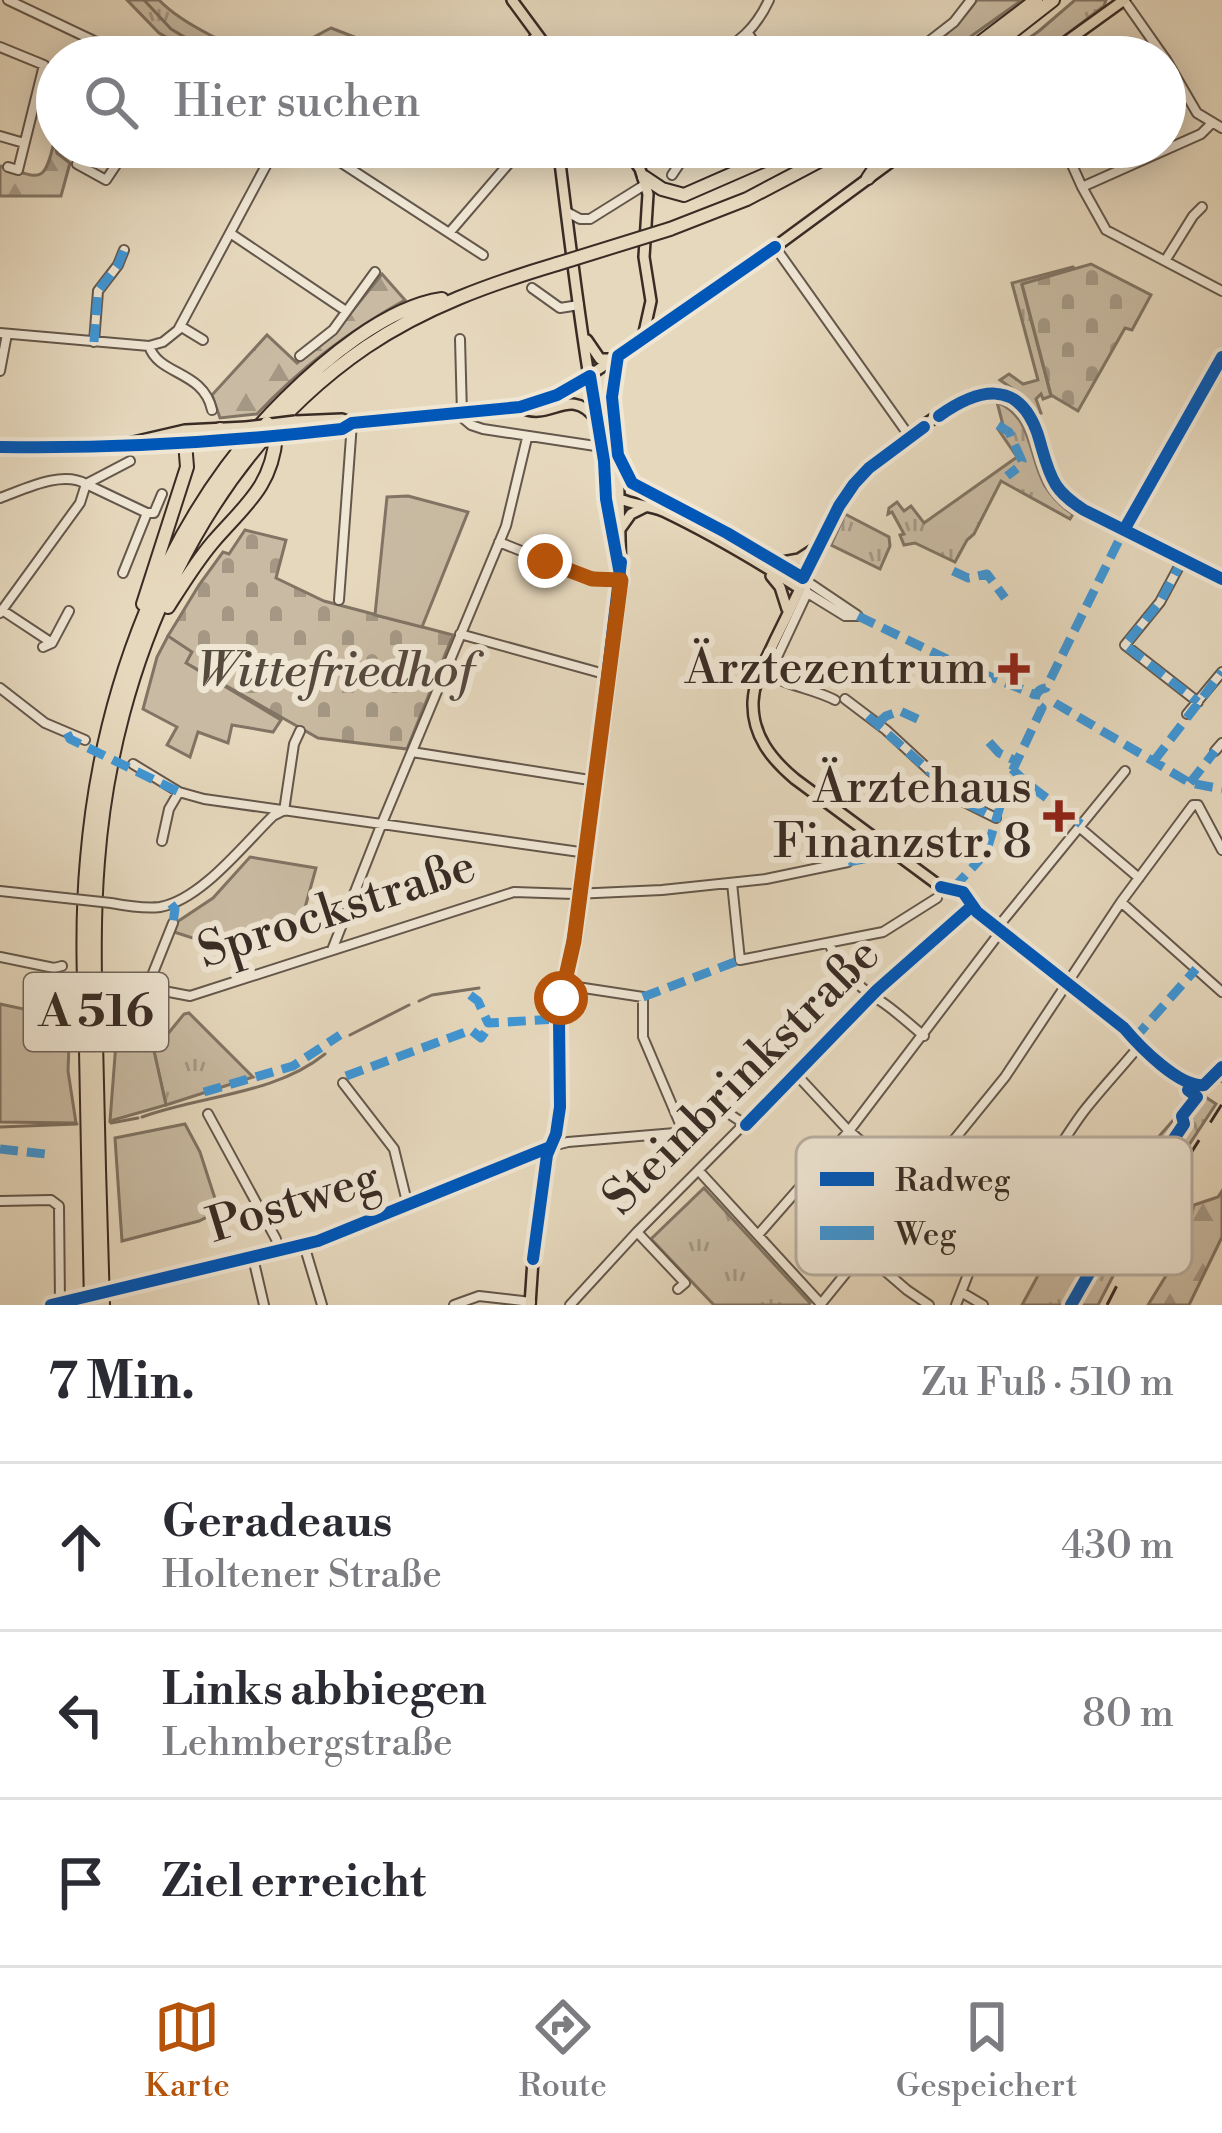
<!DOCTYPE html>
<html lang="de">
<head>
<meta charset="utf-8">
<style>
	body { margin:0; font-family:"Libre Bodoni",serif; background:#f2f2f3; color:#2b2b33 }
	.stop { position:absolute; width:36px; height:36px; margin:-27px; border:9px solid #b45309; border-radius:50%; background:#fff }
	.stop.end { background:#b45309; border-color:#fff; box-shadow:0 3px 12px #0008 }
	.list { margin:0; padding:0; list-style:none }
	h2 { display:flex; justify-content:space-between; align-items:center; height:156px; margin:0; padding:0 48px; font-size:51px }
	h2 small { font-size:39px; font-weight:400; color:#7c7c81 }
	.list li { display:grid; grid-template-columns:78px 1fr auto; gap:36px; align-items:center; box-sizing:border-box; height:168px; padding:0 48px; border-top:3px solid #e1e1e2 }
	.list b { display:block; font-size:45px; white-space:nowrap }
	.list p { margin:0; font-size:39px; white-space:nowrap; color:#7c7c81 }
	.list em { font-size:39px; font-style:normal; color:#7c7c81 }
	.icon { flex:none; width:66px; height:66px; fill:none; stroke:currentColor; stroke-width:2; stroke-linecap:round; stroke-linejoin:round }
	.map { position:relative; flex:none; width:1222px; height:1305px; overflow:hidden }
	.search { position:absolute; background:#fff; box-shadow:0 6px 30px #0003; left:36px; right:36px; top:36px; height:132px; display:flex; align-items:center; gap:30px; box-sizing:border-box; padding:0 42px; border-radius:66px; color:#7c7c81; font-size:45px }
	.sheet { height:660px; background:#fff }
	nav { display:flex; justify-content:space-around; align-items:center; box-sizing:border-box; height:168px; border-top:3px solid #e1e1e2; background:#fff; font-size:33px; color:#7c7c81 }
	nav a { display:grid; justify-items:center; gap:6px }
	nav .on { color:#b45309 }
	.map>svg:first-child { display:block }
</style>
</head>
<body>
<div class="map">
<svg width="1222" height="1305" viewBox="0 0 1222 1305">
	<defs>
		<pattern id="grass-tufts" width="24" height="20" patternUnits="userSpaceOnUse" patternTransform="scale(3)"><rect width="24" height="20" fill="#c9bba3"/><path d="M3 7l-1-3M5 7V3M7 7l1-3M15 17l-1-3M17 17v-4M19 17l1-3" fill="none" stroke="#a49885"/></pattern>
		<pattern id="forest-firs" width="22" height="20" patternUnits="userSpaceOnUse" patternTransform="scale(3)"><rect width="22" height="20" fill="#c9bba3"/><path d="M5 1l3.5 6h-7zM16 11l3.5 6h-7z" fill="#a49885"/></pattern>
		<pattern id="cemetery-stones" width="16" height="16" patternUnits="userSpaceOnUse" patternTransform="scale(3)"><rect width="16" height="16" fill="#c9bba3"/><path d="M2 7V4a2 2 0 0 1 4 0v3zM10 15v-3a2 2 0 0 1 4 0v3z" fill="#a49885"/></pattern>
	</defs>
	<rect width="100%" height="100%" fill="#e6d8bd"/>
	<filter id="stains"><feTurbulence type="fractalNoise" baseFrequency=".00167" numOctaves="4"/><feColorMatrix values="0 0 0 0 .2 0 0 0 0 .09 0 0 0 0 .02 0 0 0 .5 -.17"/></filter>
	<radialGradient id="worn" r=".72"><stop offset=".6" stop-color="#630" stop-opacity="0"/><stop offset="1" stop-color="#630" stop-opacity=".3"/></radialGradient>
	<path fill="url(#grass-tufts)" stroke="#817464" stroke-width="3" d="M127 0H159C179 21 240 55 269 54 290 53 313 37 331 28L406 57H370L361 53 355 57H202L159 33Z
		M977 0H1022L942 57H917C940 41 961 23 977 0Z
		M1075 0H1106L1104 6 1037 57H1002L1039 31Z
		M1073 267 1075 269 1022 285 1051 396 1043 399 1041 394 1036 399 1041 413 1038 414 1023 396 1000 380 1009 374 1023 384 1038 380 1012 283Z
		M997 402C1033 417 1028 456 1045 486 1052 497 1062 507 1073 514L1070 519 1001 481 974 534 967 540 955 562 915 543 904 545 900 535 904 534 892 512 888 514 889 508 897 502 904 511 911 506 924 523 1017 457 998 429 1003 425Z
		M845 514 889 537 890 546 880 569 831 545Z
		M189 1013 253 1077 166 1105 154 1051 184 1014Z
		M1198 1092 1216 1104 1152 1201 1098 1305H1022L1068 1220 1109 1155 1126 1174Z
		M704 1188 810 1303 809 1305H714L651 1239Z"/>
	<path fill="url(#forest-firs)" stroke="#817464" stroke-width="3" d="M54 142 57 153 70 163 61 196H0V166C39 177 44 187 54 142Z
		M382 274 405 300C349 331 301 367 257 414L220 418 212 395 267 335 297 363 333 335Z
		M1222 1191V1237L1189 1305H1148L1183 1248 1194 1205 1218 1197Z"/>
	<path fill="url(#cemetery-stones)" stroke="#817464" stroke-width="3" d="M1091 264 1151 295 1132 330 1125 328 1078 411 1051 395 1022 284Z
		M245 530 286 540 276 578 324 601 453 635 407 749 318 738 186 663 168 636 199 585 223 552 229 554Z"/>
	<path fill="#c9bba3" stroke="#817464" stroke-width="3" d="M408 496 468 512 422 627 375 615 387 497Z
		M168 636 192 652 186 663 281 720 273 732 232 725 228 743 198 732 190 757 167 745 177 727 143 709 157 657Z
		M250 857 316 868 301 922 283 920 208 943 174 932 177 922 213 898Z
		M0 1004 70 1019 68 1071 76 1123 0 1122Z
		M117 1030 154 1039V1051L166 1105 110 1121Z
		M185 1124 200 1152 219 1211 199 1221 122 1241 115 1138Z"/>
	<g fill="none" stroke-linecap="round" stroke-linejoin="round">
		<path stroke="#7d7061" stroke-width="3" d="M144 0 171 29 218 57
			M366 48 388 57
			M318 57 328 50 358 46
			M419 1001 432 995 479 988
			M350 1035 409 1005
			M142 1117C202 1095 274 1095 325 1054
			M111 1123 138 1118
			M0 1127 77 1124"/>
		<g stroke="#64574b" stroke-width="12">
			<path id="minor" d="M8 0 128 57
				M1124 0 1164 57
				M748 33 763 57
				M0 47 44 65 18 170 8 167
				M709 57C738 45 756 28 769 0
				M909 57 954 22 971 0
				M1165 58 1197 113 1222 128
				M0 136 24 143
				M317 147 483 255
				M1064 147 1082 187 1106 230 1222 291
				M77 164 106 180 128 147
				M672 175 680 163 705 147
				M1082 187 1201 134 1212 123
				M567 212 580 219H590L646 184
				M450 232 523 147
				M230 233 346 311
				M775 247 910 437
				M1165 261 1193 216 1202 207
				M532 288 560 308 579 305
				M180 326 203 340
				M0 333 149 346 163 342 178 330 276 147
				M460 339 462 414
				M94 342 98 291 118 265 124 250
				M149 346C159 376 203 370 212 410
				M300 356 333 330 375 272
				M0 371 7 334
				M458 414 471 425 483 429 602 447
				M0 498C25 489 62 470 86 484L130 461
				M1124 530 1222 357
				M499 542 586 577 621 580
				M1183 559 1160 602 1125 645 1198 702
				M123 573 147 513
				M805 580 857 615
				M806 592 845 616H858
				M339 600 352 423
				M2 610 52 643
				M0 613 80 503 86 484 147 513H154L162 494
				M460 634 608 675
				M43 647 52 643 69 611
				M762 668C781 686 810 687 835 700
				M763 668 777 670 805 682
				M782 671 777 657 807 593 803 580
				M0 688 45 723 85 740
				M845 699 886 730 964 802 996 818
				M1187 714 1222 672
				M1215 751 1222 743
				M412 752 596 781
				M133 764 179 792 204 799 587 853
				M284 811 294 744 300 731
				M1079 827 1139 878
				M162 841 169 809 179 792
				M732 883 740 960 883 932 937 898
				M0 891 65 898
				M1121 902 1222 992
				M111 903C127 906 144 909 160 907 201 900 244 844 273 816L283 811
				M997 928 1125 771
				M829 943C839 969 856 985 879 1000 895 1010 909 1024 924 1036
				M332 950 380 828 506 526 527 438
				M0 957 54 968 62 966
				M564 985 643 997V1037L683 1131
				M118 988 127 984 190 996 514 892 574 894 662 890 766 879 848 862
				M147 988 173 923
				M795 1073 846 1128 977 1244
				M343 1083 394 1149 408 1206
				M208 1114 276 1239 279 1252
				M552 1146 568 1142 675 1133 728 1113 746 1125
				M699 1171 821 1304
				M0 1201 51 1200 59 1206 60 1303
				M637 1232 685 1283 678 1289
				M758 1235 849 1131 1001 931
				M304 1245 322 1305
				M863 1252 907 1290 929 1305
				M253 1258 264 1305
				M961 1292 983 1305
				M454 1305 479 1296 531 1302
				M570 1305 637 1232 877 990 972 906
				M820 1305 1005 1077 1121 902 1193 805H1198L1222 850
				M956 1305 978 1249 977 1244C1019 1222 1055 1149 1084 1111 1102 1088 1122 1067 1140 1045"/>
		</g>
		<g stroke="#392c25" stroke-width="14">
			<path id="major" d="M512 0 554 57
				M535 37 542 57
				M1045 57 1124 0
				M558 147C564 191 597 485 619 498 631 505 649 505 663 511 709 533 755 560 799 588
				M625 147 640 169 648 194 644 257 651 301 643 337
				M587 340 600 359H613
				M520 407C550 423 569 385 595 418
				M295 421 342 419 352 423
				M276 436 342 429 352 423 508 409 534 404 557 395 599 369 775 247 911 147
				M129 443 185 430 246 427
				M0 447 108 448 235 440
				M620 459 635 486 727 533 803 578
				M604 479 618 569
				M621 528 631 514 649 505
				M777 563 799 559 816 548
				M771 576 780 587 787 609
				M1222 579C1192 564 1162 548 1132 534 1108 523 1079 513 1062 492 1036 462 1044 397 993 393 959 390 866 466 846 495 835 510 830 527 822 544 806 577 790 609 774 642 765 662 754 680 753 702 752 735 771 759 795 779L941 887 963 892 977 912 1124 1028 1138 1043 1186 1083C1203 1092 1212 1080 1222 1067
				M113 1290 318 1241 550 1147
				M51 1305 82 1297
				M530 1305 534 1245 546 1165 557 1131 561 1100 559 1038 561 998 574 941 621 580 618 455 612 397 618 356"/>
		</g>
		<g stroke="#392c25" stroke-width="16">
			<path id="highway" d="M961 57 1036 0
				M980 57 1053 0
				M644 177 662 189 684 195 794 147
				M868 178 889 147
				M670 229 747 199 846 147
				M143 604 187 467 185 442 220 429
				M168 607C182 585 196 562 213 542 244 506 272 487 276 436
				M91 1305C90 1220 88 1135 86 1050 84 987 81 923 87 859 101 693 164 519 284 400 323 361 386 307 442 299
				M103 1305C100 1217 98 1130 96 1042 95 982 93 921 98 861 113 665 201 460 366 347 425 307 490 284 557 264"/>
		</g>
		<use href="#minor" stroke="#efe6d4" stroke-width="8"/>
		<use href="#major" stroke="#e6d8bd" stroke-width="9"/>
		<use href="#highway" stroke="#e6d8bd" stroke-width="12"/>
		<path stroke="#392c25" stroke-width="3" d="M1141 1039C1165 1059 1188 1089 1222 1081"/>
		<path stroke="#392c25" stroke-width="3" stroke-dasharray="21 21" stroke-linecap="butt" d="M1107 1305 1158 1205 1222 1104"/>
		<g stroke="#64574b" stroke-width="12" stroke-linecap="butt">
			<path id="minor-bridge" d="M65 898 111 903"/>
		</g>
		<g stroke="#392c25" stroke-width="14" stroke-linecap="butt">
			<path id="major-bridge" d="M246 427 295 421
				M235 440 276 436
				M82 1297 113 1290"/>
		</g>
		<g stroke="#392c25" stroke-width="16" stroke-linecap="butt">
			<path id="highway-bridge" d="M557 264 670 229
				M267 423 276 436"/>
		</g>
		<use href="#minor-bridge" stroke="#efe6d4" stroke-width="8"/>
		<use href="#major-bridge" stroke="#e6d8bd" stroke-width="9"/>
		<use href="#highway-bridge" stroke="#e6d8bd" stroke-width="12"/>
		<path stroke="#3e96d6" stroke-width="9" stroke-dasharray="18 9" stroke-linecap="butt" d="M94 342 98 291 118 265 124 250
			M998 425 1009 432 1022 461 1020 466 1007 476
			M1183 559 1160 602 1125 645 1198 702
			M953 571 968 578 987 574 1005 598
			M858 616 949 660 1036 695
			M1055 703 1190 783 1222 789
			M868 716 964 802 996 818
			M878 723 886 716 900 711 922 721
			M67 733 70 739 179 792
			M989 742 999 753 1016 761
			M1154 761 1222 672
			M1012 769 1028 784 1081 824
			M1190 783 1215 751
			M848 862 883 855 889 849
			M957 890 958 883 986 853 1008 780 1042 708 1035 702C1035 695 1038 689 1046 688L1124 530
			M171 904 175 909 173 923
			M470 995 478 1001 488 1023 559 1019
			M643 997 740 960
			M1134 1039 1196 969
			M346 1076 471 1030 481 1038 488 1028V1023
			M204 1092 293 1066 340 1035
			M0 1149 46 1154"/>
		<g stroke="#efe6d4" stroke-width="20">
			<path id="cycleway" d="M775 247 618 356 612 397 618 455 632 483 727 533 803 578 839 506 854 484 869 468 924 427
				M939 416C977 389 1017 378 1037 432 1043 450 1046 469 1056 485 1063 496 1073 503 1084 510L1222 579
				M0 447C115 449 228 442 342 429L352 423 520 407 557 395 590 376 604 461 606 499 621 580
				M1124 530 1222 357
				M941 887 963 892 977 912 1124 1028C1140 1047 1180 1088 1204 1085L1222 1067
				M746 1125 877 990 972 906
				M533 1259 547 1155 556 1134 560 1107 559 1019 581 893 621 562
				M51 1305 318 1241 550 1147
				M1071 1305 1124 1212 1184 1124 1182 1116 1197 1097 1188 1090 1191 1086"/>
		</g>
		<use href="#cycleway" stroke="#0057b8" stroke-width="12"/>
	</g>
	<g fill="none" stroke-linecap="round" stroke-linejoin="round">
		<path stroke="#b45309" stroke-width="15" d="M545 561 592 579 621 580 574 941 561 998"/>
	</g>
	<g fill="#8f2418" stroke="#efe6d4" stroke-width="4.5">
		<path d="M1008 651h12v12h12v12h-12v12h-12v-12h-12v-12h12z"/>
		<path d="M1053 798h12v12h12v12h-12v12h-12v-12h-12v-12h12z"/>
	</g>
	<g text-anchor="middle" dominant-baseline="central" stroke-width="12" stroke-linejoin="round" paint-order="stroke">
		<rect fill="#efe6d4" stroke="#70645a" stroke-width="3" x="24" y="973" width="144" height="78" rx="9"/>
		<g font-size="45" font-weight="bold" fill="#392c25">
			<text x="96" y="1012">A 516</text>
		</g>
		<g font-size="48" fill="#392c25" stroke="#efe6d4" text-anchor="end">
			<text x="987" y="669">Ärztezentrum</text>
			<text x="1032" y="788">Ärztehaus<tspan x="1032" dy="55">Finanzstr. 8</tspan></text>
		</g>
		<g font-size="48" font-style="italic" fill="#56493e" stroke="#efe6d4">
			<text x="335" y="672">Wittefriedhof</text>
		</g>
		<g font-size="48" fill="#392c25" stroke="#efe6d4">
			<text transform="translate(337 910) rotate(-18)">Sprockstraße</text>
			<text transform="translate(742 1077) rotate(-45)">Steinbrinkstraße</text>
			<text transform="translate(294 1203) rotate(-17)">Postweg</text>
		</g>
	</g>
	<rect x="796" y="1137" width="396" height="138" rx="18" fill="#efe6d4" stroke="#b8aea0" stroke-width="3"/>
	<rect x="820" y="1172" width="54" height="14" fill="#0057b8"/>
	<rect x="820" y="1226" width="54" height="14" fill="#3e96d6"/>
	<g font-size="33" fill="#392c25">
		<text x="895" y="1191">Radweg</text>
		<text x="895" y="1245">Weg</text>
	</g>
	<rect width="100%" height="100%" filter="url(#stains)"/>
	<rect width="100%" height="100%" fill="url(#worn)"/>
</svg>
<div class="stop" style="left:561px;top:998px"></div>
<div class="stop end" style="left:545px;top:561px"></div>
<div class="search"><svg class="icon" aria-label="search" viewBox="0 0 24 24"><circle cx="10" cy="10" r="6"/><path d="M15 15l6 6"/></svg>Hier suchen</div>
</div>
<section class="sheet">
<h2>7 Min.<small>Zu Fuß · 510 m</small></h2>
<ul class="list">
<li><svg class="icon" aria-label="ahead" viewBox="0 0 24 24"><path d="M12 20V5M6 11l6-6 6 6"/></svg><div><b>Geradeaus</b><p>Holtener Straße</p></div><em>430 m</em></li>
<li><svg class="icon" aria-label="left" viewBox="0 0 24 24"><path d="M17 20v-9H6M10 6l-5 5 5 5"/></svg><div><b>Links abbiegen</b><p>Lehmbergstraße</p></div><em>80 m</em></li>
<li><svg class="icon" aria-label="arrive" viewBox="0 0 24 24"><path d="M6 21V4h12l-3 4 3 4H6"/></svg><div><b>Ziel erreicht</b></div></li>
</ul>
</section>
<nav>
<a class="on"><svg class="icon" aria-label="map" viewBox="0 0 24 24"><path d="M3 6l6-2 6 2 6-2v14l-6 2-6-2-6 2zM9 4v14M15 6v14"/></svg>Karte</a>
<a><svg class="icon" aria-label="directions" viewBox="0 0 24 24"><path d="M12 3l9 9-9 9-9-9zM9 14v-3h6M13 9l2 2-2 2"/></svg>Route</a>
<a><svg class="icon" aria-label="saved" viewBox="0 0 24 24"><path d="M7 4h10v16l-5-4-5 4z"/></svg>Gespeichert</a>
</nav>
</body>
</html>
